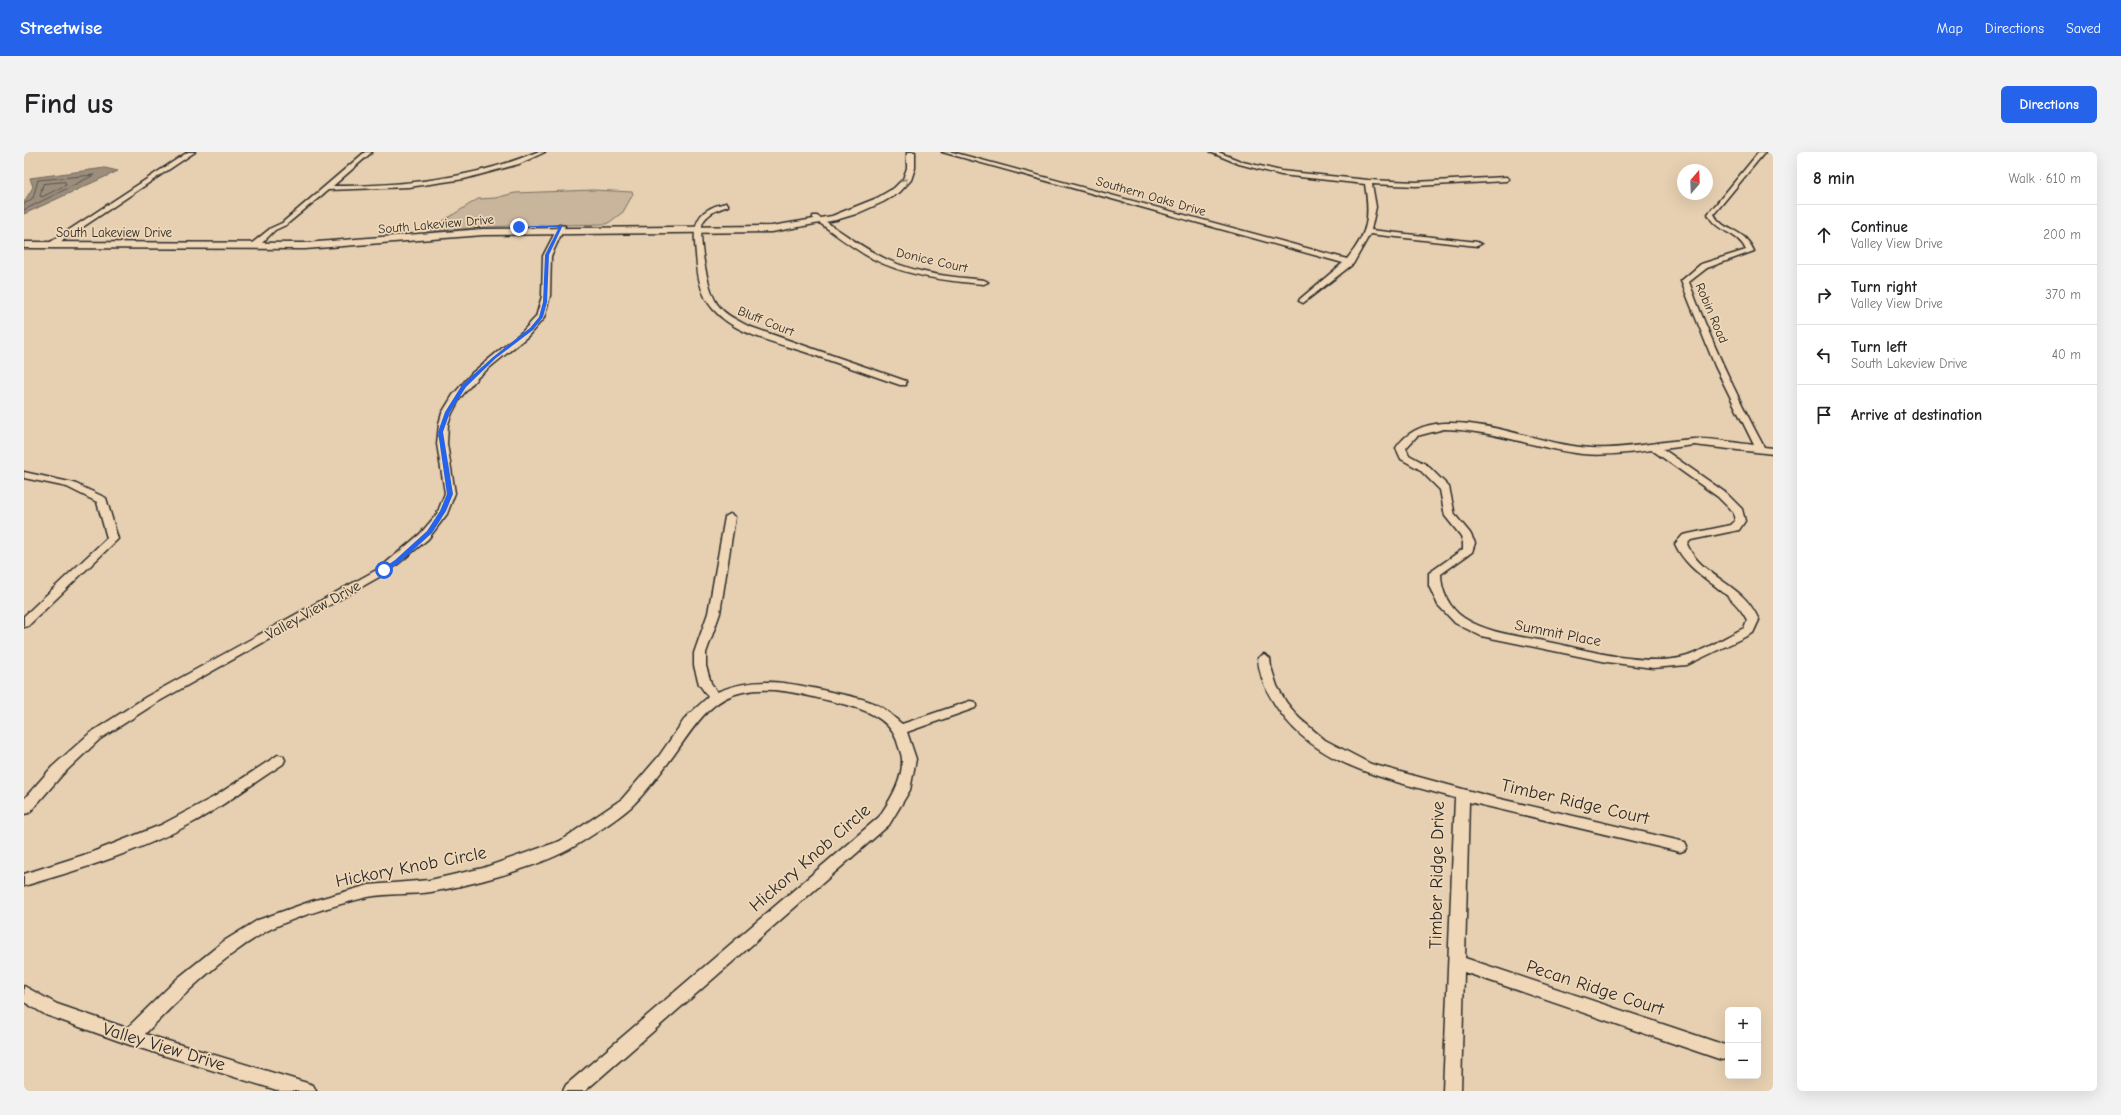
<!DOCTYPE html>
<html lang="en">
<head>
<meta charset="utf-8">
<style>
	body { margin:0; font-family:"Comic Neue",sans-serif; background:#f2f2f2; color:#202124 }
	.controls { position:absolute; right:12px; bottom:12px; display:grid; overflow:hidden; border-radius:6px; box-shadow:0 4px 16px #0002 }
	.controls button { width:36px; height:36px; display:grid; place-items:center; padding:0; border:0; border-bottom:1px solid #e0e0e0; background:#fff; color:#202124; font:20px sans-serif }
	.compass { position:absolute; left:1653px; top:12px; width:36px; height:36px; border-radius:50%; background:#fff; box-shadow:0 4px 16px #0002; rotate:19deg }
	.stop { position:absolute; width:12px; height:12px; margin:-9px; border:3px solid #2563eb; border-radius:50%; background:#fff }
	.stop.end { background:#2563eb; border-color:#fff; box-shadow:0 1px 4px #0008 }
	.list { margin:0; padding:0; list-style:none }
	h2 { display:flex; justify-content:space-between; align-items:center; height:52px; margin:0; padding:0 16px; font-size:17px }
	h2 small { font-size:13px; font-weight:400; color:#757577 }
	.list li { display:grid; grid-template-columns:26px 1fr auto; gap:12px; align-items:center; box-sizing:border-box; height:60px; padding:0 16px; border-top:1px solid #e0e0e0 }
	.list b { display:block; font-size:15px; white-space:nowrap }
	.list p { margin:0; font-size:13px; white-space:nowrap; color:#757577 }
	.list em { font-size:13px; font-style:normal; color:#757577 }
	.icon { flex:none; width:22px; height:22px; fill:none; stroke:currentColor; stroke-width:2; stroke-linecap:round; stroke-linejoin:round }
	.map { position:relative; flex:none; width:1749px; height:939px; overflow:hidden; border-radius:6px }
	header { display:flex; align-items:center; gap:24px; box-sizing:border-box; height:56px; padding:0 20px; background:#2563eb; color:#fff }
	header strong { font-size:19px }
	nav { display:flex; gap:22px; margin-inline-start:auto; font-size:14px }
	.intro { display:flex; align-items:center; justify-content:space-between; box-sizing:border-box; height:96px; padding:0 24px }
	h1 { margin:0; font-size:28px }
	.button { padding:10px 18px; border-radius:6px; background:#2563eb; color:#fff; font-size:14px; font-weight:700 }
	main { display:flex; gap:24px; padding:0 24px }
	aside { flex:1; background:#fff; border-radius:6px; box-shadow:0 4px 16px #0002 }
	.map>svg:first-child { display:block }
</style>
</head>
<body>
<header>
<strong>Streetwise</strong>
<nav><a>Map</a><a>Directions</a><a>Saved</a></nav>
</header>
<div class="intro"><h1>Find us</h1><a class="button">Directions</a></div>
<main>
<div class="map">
<svg width="1749" height="939" viewBox="0 0 1749 939">
	<rect width="100%" height="100%" fill="#e7d0b1"/>
	<filter id="ink" filterUnits="userSpaceOnUse"><feTurbulence type="fractalNoise" baseFrequency=".025" numOctaves="2"/><feDisplacementMap in="SourceGraphic" scale="8" xChannelSelector="R" yChannelSelector="G"/><feConvolveMatrix kernelMatrix="1 2 1 2 8 2 1 2 1" color-interpolation-filters="sRGB"/></filter>
	<g filter="url(#ink)">
		<path fill="#c8b59c" stroke="#7a7064" d="M569 38 608 40 609 42 599 60 583 72 484 74 403 79 454 47 471 46 491 41Z"/>
		<path fill="#9c8e7c" stroke="#6f665c" d="M81 16 94 19 0 62V50L9 35 6 26Z"/>
		<g fill="none" stroke-linecap="round" stroke-linejoin="round">
			<path stroke="#58534b" stroke-width="1" d="M41 30 42 33 18 45 16 44 19 32Z
				M0 52 9 46 14 28 70 23 0 58"/>
			<g stroke="#2b2b2b" stroke-width="3">
				<path id="minor" d="M164 0H171L29 95 22 93Z
					M341 0H348L309 34C379 34 447 27 513 0H521L495 12 440 27 385 35 304 38 262 73 251 78 233 96H227V92L247 76 258 71Z
					M918 0H928L1323 107C1345 80 1346 65 1341 32L1257 23 1215 12 1186 0H1194L1219 10 1257 19 1344 28 1392 30 1482 25 1485 27 1482 29 1392 34 1348 32 1352 55 1347 78 1453 90 1457 92 1453 94 1346 82 1329 112 1279 151 1275 149 1276 147 1319 111Z
					M1735 0H1741L1690 62C1700 82 1718 73 1730 99L1683 116 1665 130C1686 187 1711 241 1740 295L1749 296V302L1670 293 1639 297 1702 341 1718 357 1721 369 1715 378 1667 388 1663 392C1673 416 1698 426 1717 443 1725 450 1730 458 1735 468L1729 481 1663 513 1629 516 1583 510 1457 484 1431 471 1414 453 1405 434V421L1439 397V391L1437 384 1421 364 1416 338 1395 317 1377 307 1372 296C1383 279 1401 272 1421 271 1471 269 1518 293 1567 296 1602 298 1635 289 1670 287 1689 286 1710 291 1730 293L1691 214 1657 129 1677 112 1722 98C1714 79 1692 81 1684 62ZM1420 277C1469 278 1510 296 1558 302 1581 304 1605 301 1628 298L1694 345 1709 360 1711 369 1707 373 1659 383 1651 392C1666 426 1706 435 1723 468L1720 476C1705 483 1674 502 1660 505 1619 515 1565 498 1524 490 1496 484 1465 482 1440 466 1425 456 1417 439 1417 422L1448 400 1451 391 1446 381 1431 363 1425 335 1403 313 1385 303 1382 296 1393 284Z
					M702 51 704 52V54C695 57 684 61 679 70 673 85 684 140 694 153 701 163 713 168 724 174L882 229V233H876C844 222 813 211 781 200 751 190 710 182 689 157 673 139 673 113 671 91 669 67 678 56 702 51Z
					M789 64H793C817 79 838 96 864 108 894 122 928 125 960 128L964 130 960 132C921 129 882 124 847 106 827 95 808 80 789 66Z
					M535 73 541 74 527 104 526 144 520 166 504 184 454 225 436 246 428 261 424 272 423 292 431 341 423 362 404 387 364 420 132 551 76 587 38 623 5 661 0 662V647L28 615 66 581 122 545 356 416 396 382 413 362 421 341 413 292 415 272 418 261 429 243 448 221 498 180 512 165 518 144 519 104Z
					M0 320 50 331 82 346 94 387 4 474 0 475V464L83 386 73 350 43 335 0 326Z
					M706 362 711 365 696 461 682 501V514L687 531 693 540C735 523 765 531 807 540 824 544 842 546 857 555 864 559 871 567 878 572L946 549 951 550 953 553 951 556 883 580 892 607 886 638 865 673 561 939H539L542 933 855 665C866 648 879 629 878 607 878 602 874 594 873 589 865 565 837 556 815 551 783 544 752 533 719 540 682 547 665 584 644 611 633 625 622 640 610 652 600 663 560 689 546 697 511 716 448 733 407 740 387 743 365 741 344 745 318 751 267 766 243 779 196 806 158 844 121 882L283 931 289 933 292 939H256L106 893 22 863 0 850V834L33 852 103 876 154 826 200 789 234 768 288 749 345 733 406 728 459 716 536 689 598 647 635 604 662 565 684 545 675 532 670 514V501L684 461 701 365Z
					M1240 502 1246 506 1247 515 1253 534 1262 550 1275 566 1301 588 1347 612 1472 646 1661 690 1663 694 1661 698 1656 700 1445 650 1441 806 1698 892 1704 894V906L1698 908 1440 820 1437 939H1419L1431 646C1365 627 1289 615 1250 551 1241 537 1235 523 1234 506Z
					M254 603 259 604 261 608 259 612C229 631 201 653 170 670 117 699 58 717 0 734V722L66 701 137 673 190 645Z"/>
			</g>
			<g stroke="#2b2b2b" stroke-width="3">
				<path id="tertiary" d="M883 0H891V16L887 28 876 40 859 50 832 62 812 68 748 80 459 83 281 97 0 96V90L281 91 459 77 748 74 808 64 853 46 870 36 879 27 883 16Z"/>
			</g>
			<use href="#minor" fill="#efd7b7" fill-rule="evenodd"/>
			<use href="#tertiary" fill="#efd7b7" fill-rule="evenodd"/>
		</g>
		<defs><path id="oneway-chevron" d="M-2-3.5L2.5 0L-2 3.5" fill="none" stroke-width="1.6" stroke-linecap="round" stroke-linejoin="round"/></defs>
		<use stroke="#8d8171" href="#oneway-chevron" transform="translate(881 29) rotate(-53)"/>
	</g>
	<path fill="#2563eb" d="M539 73 525 103 523 150 519 165 509 178 472 206 442 235 426 260 419 280 429 342 422 359 408 381 375 411 362 419H358V417L371 408 403 379 416 359 423 342 414 280 421 260 438 233 469 205 506 176 515 165 519 150 521 103 535 75H493Z"/>
	<g text-anchor="middle" dominant-baseline="central" stroke-width="3.5" stroke-linejoin="round" paint-order="stroke">
		<g font-size="13" fill="#2b2b2b" stroke="#efd7b7">
			<text transform="translate(1127 44) rotate(16)">Southern Oaks Drive</text>
			<text transform="translate(412 72) rotate(-5)">South Lakeview Drive</text>
			<text x="90" y="80">South Lakeview Drive</text>
			<text transform="translate(908 108) rotate(13)">Donice Court</text>
			<text transform="translate(1688 161) rotate(67)">Robin Road</text>
			<text transform="translate(742 169) rotate(22)">Bluff Court</text>
		</g>
		<g font-size="15" fill="#2b2b2b" stroke="#efd7b7">
			<text transform="translate(289 458) rotate(-29)">Valley View Drive</text>
			<text transform="translate(1534 481) rotate(11)">Summit Place</text>
		</g>
		<g font-size="18" fill="#2b2b2b" stroke="#efd7b7">
			<text transform="translate(1551 650) rotate(13)">Timber Ridge Court</text>
			<text transform="translate(786 706) rotate(-41)">Hickory Knob Circle</text>
			<text transform="translate(387 715) rotate(-11)">Hickory Knob Circle</text>
			<text transform="translate(1413 723) rotate(-89)">Timber Ridge Drive</text>
			<text transform="translate(1571 836) rotate(18)">Pecan Ridge Court</text>
			<text transform="translate(140 895) rotate(17)">Valley View Drive</text>
		</g>
	</g>
</svg>
<div class="controls">
<button>+</button>
<button>−</button>
</div>
<svg class="compass" viewBox="-18 -18 36 36"><path d="M0-13l5 13h-10z" fill="#e53935"/><path d="M0 13l5-13h-10z" fill="#757577"/></svg>
<div class="stop" style="left:360px;top:418px"></div>
<div class="stop end" style="left:495px;top:75px"></div>
</div>
<aside>
<h2>8 min<small>Walk · 610 m</small></h2>
<ul class="list">
<li><svg class="icon" aria-label="ahead" viewBox="0 0 24 24"><path d="M12 20V5M6 11l6-6 6 6"/></svg><div><b>Continue</b><p>Valley View Drive</p></div><em>200 m</em></li>
<li><svg class="icon" aria-label="right" viewBox="0 0 24 24"><path d="M7 20v-9h11M14 6l5 5-5 5"/></svg><div><b>Turn right</b><p>Valley View Drive</p></div><em>370 m</em></li>
<li><svg class="icon" aria-label="left" viewBox="0 0 24 24"><path d="M17 20v-9H6M10 6l-5 5 5 5"/></svg><div><b>Turn left</b><p>South Lakeview Drive</p></div><em>40 m</em></li>
<li><svg class="icon" aria-label="arrive" viewBox="0 0 24 24"><path d="M6 21V4h12l-3 4 3 4H6"/></svg><div><b>Arrive at destination</b></div></li>
</ul>
</aside>
</main>
</body>
</html>
